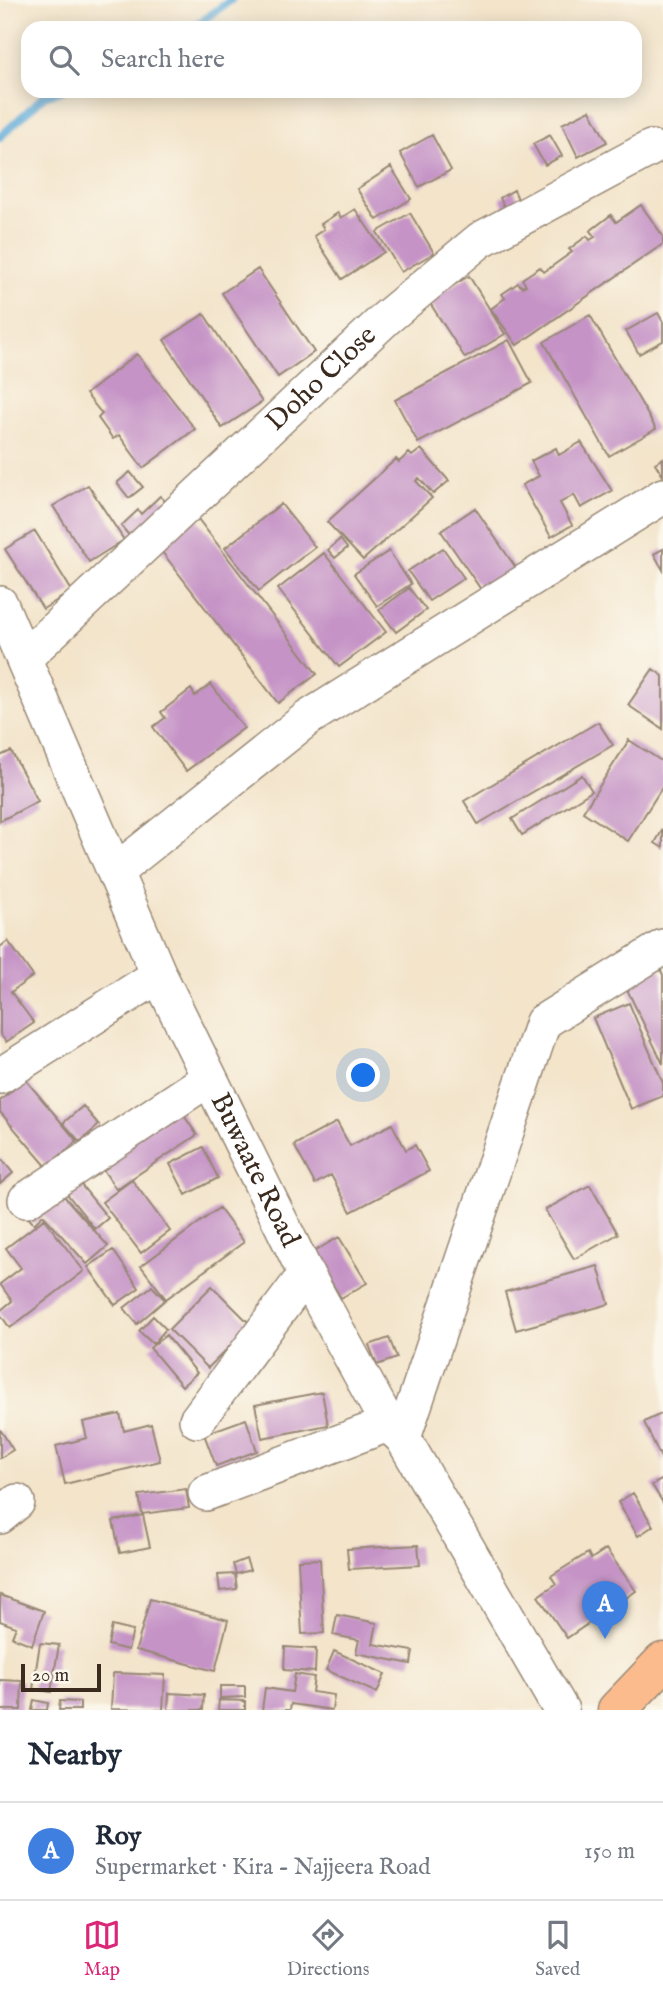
<!DOCTYPE html>
<html lang="en">
<head>
<meta charset="utf-8">
<style>
	body { margin:0; font-family:"IM FELL English",serif; background:#f6f6f7; color:#1f2937 }
	.scale { position:absolute; left:21px; bottom:18px; width:80px; box-sizing:border-box; padding-left:7px; border:4px solid #3b2a1e; border-top:0; font-size:19px; line-height:24px; white-space:nowrap; color:#3b2a1e; -webkit-text-stroke:5px #fbf7ec; paint-order:stroke }
	.you { position:absolute; left:364px; top:1076px; width:24px; height:24px; margin:-18px; border:5px solid #fff; border-radius:50%; background:#1a73e8; box-shadow:0 0 0 10px #1a73e833 }
	.badge { display:grid; place-items:center; width:46px; height:46px; border-radius:50%; background:#db2777; color:#fff; font-size:23px; font-weight:700 }
	.pin { position:absolute; translate:-50% -58px; filter:drop-shadow(0 2px 4px #0008) }
	.pin::after { content:''; position:absolute; top:37px; width:24px; height:21px; background:inherit; clip-path:polygon(0 0,100% 0,50% 100%) }
	.list { margin:0; padding:0; list-style:none }
	h2 { display:flex; justify-content:space-between; align-items:center; height:91px; margin:0; padding:0 28px; font-size:30px }
	h2 small { font-size:23px; font-weight:400; color:#747a83 }
	.list li { display:grid; grid-template-columns:46px 1fr auto; gap:21px; align-items:center; box-sizing:border-box; height:98px; padding:0 28px; border-top:2px solid #e0e1e3 }
	.list b { display:block; font-size:26px; white-space:nowrap }
	.list p { margin:0; font-size:23px; white-space:nowrap; color:#747a83 }
	.list em { font-size:23px; font-style:normal; color:#747a83 }
	.icon { flex:none; width:38px; height:38px; fill:none; stroke:currentColor; stroke-width:2; stroke-linecap:round; stroke-linejoin:round }
	.map { position:relative; flex:none; width:663px; height:1710px; overflow:hidden }
	.search { position:absolute; background:#fff; box-shadow:0 4px 18px #0003; left:21px; right:21px; top:21px; height:77px; display:flex; align-items:center; gap:18px; box-sizing:border-box; padding:0 24px; border-radius:21px; color:#747a83; font-size:26px }
	.sheet { height:189px; background:#fff }
	nav { display:flex; justify-content:space-around; align-items:center; box-sizing:border-box; height:98px; border-top:2px solid #e0e1e3; background:#fff; font-size:19px; color:#747a83 }
	nav a { display:grid; justify-items:center; gap:4px }
	nav .on { color:#db2777 }
	.map>svg:first-child { display:block }
</style>
</head>
<body>
<div class="map">
<svg width="663" height="1710" viewBox="0 0 663 1710">
	<rect width="100%" height="100%" fill="#fbf7ec"/>
	<filter id="ink" filterUnits="userSpaceOnUse"><feTurbulence type="fractalNoise" baseFrequency=".0143" numOctaves="2"/><feDisplacementMap in="SourceGraphic" scale="14" xChannelSelector="R" yChannelSelector="G"/><feConvolveMatrix kernelMatrix="1 2 1 2 8 2 1 2 1" color-interpolation-filters="sRGB"/></filter>
	<filter id="wash" filterUnits="userSpaceOnUse"><feTurbulence type="fractalNoise" baseFrequency=".00686" numOctaves="4" result="noise"/><feDisplacementMap in="SourceGraphic" scale="28" xChannelSelector="R" yChannelSelector="G"/><feGaussianBlur stdDeviation="1.57" result="paint"/><feColorMatrix in="noise" values="0 0 0 0 0 0 0 0 0 0 0 0 0 0 0 0 0 1.4 0 .05"/><feComposite in="paint" operator="in"/></filter>
	<g filter="url(#wash)">
		<rect width="100%" height="100%" fill="#f3e4ca"/>
		<g fill="none" stroke-linecap="round" stroke-linejoin="round">
			<path stroke="#61acd9" stroke-width="8" d="M192 28 231 0
				M0 137 44 96 61 91"/>
		</g>
		<g id="blocks">
			<path fill="#c593c6" d="M590 110 607 142 578 157 562 124Z
				M432 135 451 170 419 187 400 153Z
				M550 135 562 156 545 165 533 144Z
				M391 167 411 199 377 220 357 189Z
				M514 190 521 206 507 213 500 198Z
				M641 205 663 236V244L517 345 491 309 505 298 502 294 518 283 522 287 526 285 522 279 540 267 544 272 572 252 569 249 587 236 590 240 595 237 590 231 611 215 616 222Z
				M355 209 384 252 342 279 314 236 324 229 321 224 338 213 341 218Z
				M410 213 434 253 401 272 377 232Z
				M258 269 314 352 278 377 222 293Z
				M469 276 505 334 465 358 428 300Z
				M658 313 663 322V341L639 354 626 331Z
				M204 314 262 402 222 428 164 340Z
				M590 315 656 429 609 456 544 342Z
				M509 340 532 383 418 443 395 400Z
				M137 354 195 429 143 468 119 435 113 439 98 418 102 414 86 394Z
				M581 442 612 491 581 508 574 495 560 503 572 525 551 537 522 485 539 476 531 461 556 448 559 455Z
				M421 449 449 481 433 494 419 478 416 481 432 498 363 560 327 522 396 459 399 462 409 453 412 456Z
				M663 458V476L655 463Z
				M130 472 143 487 129 498 117 483Z
				M88 485 124 540 89 562 53 506Z
				M160 496 169 505 133 540 121 526 138 510 141 514Z
				M281 504 315 547 259 591 225 548Z
				M475 508 516 568 482 591 441 531Z
				M195 515 317 674 278 703 156 544Z
				M35 531 72 591 43 609 5 549Z
				M340 539 347 548 335 558 328 550Z
				M443 548 464 578 429 601 408 571Z
				M663 549V570L654 554Z
				M389 551 411 584 377 606 354 574Z
				M324 553 386 632 339 667 278 589Z
				M409 588 426 610 396 632 379 610Z
				M653 669 663 676V729L628 705Z
				M211 684 244 728 186 771 153 727 165 718 161 712 191 689 195 696Z
				M598 722 613 745 478 824 464 801Z
				M629 740 663 762V786L628 841 583 812Z
				M11 751 38 801 0 821V756Z
				M582 775 592 791 522 835 512 819Z
				M663 829V848L655 843Z
				M8 941 33 976 11 992 34 1023 6 1042 0 1034V947Z
				M657 962 663 975V1064L622 979Z
				M629 1003 663 1083V1096L631 1109 593 1018Z
				M25 1079 77 1141 47 1167 0 1112V1101Z
				M177 1105 197 1135 116 1189 96 1159Z
				M83 1106 99 1125 80 1142 63 1123Z
				M337 1122 350 1146 392 1124 406 1150 415 1145 429 1171 351 1212 331 1175 315 1184 294 1145Z
				M203 1147 218 1178 186 1195 170 1164Z
				M0 1157 13 1173 0 1184Z
				M73 1175 108 1218 95 1229 60 1185Z
				M132 1180 170 1231 141 1253 102 1202Z
				M590 1185 618 1234 574 1259 545 1210Z
				M56 1187 108 1246 87 1264 43 1215 34 1224 23 1212Z
				M219 1208 244 1242 166 1299 141 1266Z
				M44 1219 84 1271 10 1328 0 1314V1311L12 1301 0 1284 21 1268 6 1248Z
				M339 1237 367 1283 341 1298 313 1252Z
				M113 1250 139 1288 115 1305 88 1267Z
				M598 1266 609 1304 516 1330 505 1292Z
				M152 1286 165 1300 137 1324 124 1308Z
				M212 1286 251 1325 208 1368 169 1329Z
				M153 1316 166 1329 153 1344 139 1331Z
				M166 1335 197 1373 182 1386 150 1348Z
				M389 1338 397 1358 377 1365 369 1345Z
				M322 1392 328 1425 262 1438 255 1405Z
				M663 1413V1462L644 1422Z
				M120 1414 124 1431 151 1424 160 1461 65 1484 56 1446 87 1438 83 1422Z
				M246 1419 257 1451 216 1466 204 1434Z
				M0 1429 13 1450 0 1458Z
				M663 1479V1503L652 1485Z
				M186 1489 189 1508 142 1514 139 1495Z
				M633 1493 653 1526 638 1536 618 1502Z
				M143 1515 150 1547 120 1553 113 1521Z
				M418 1545 420 1565 349 1569 347 1549Z
				M606 1549 636 1591 567 1638 538 1596 556 1584 551 1576 588 1553 591 1559Z
				M246 1559 250 1570 236 1574 233 1564Z
				M320 1559 324 1633 302 1634 298 1560Z
				M235 1574 237 1589 220 1591 218 1575Z
				M0 1595 44 1611 32 1645 12 1637 16 1627 0 1621Z
				M150 1599 228 1620 215 1671 136 1650Z
				M337 1615 377 1623 373 1644 413 1651 411 1664 356 1653 359 1640 333 1635Z
				M112 1626 133 1631 128 1650 108 1645Z
				M40 1643 59 1645 51 1692 33 1689Z
				M285 1647 316 1649 315 1672 284 1670Z
				M334 1651 385 1674 377 1693 326 1670Z
				M113 1673 165 1675 163 1710 111 1709Z
				M295 1674 314 1677 312 1692 334 1695 332 1710 291 1704 290 1710H262L265 1688 292 1692Z
				M0 1680 22 1681 21 1710H0Z
				M220 1686H245V1697L220 1698Z
				M169 1693 204 1695 203 1710H168Z
				M34 1700 48 1703 47 1710H32Z
				M219 1700 245 1701V1710H218Z
				M60 1701 80 1702V1710H59Z"/>
		</g>
	</g>
	<g filter="url(#ink)">
		<use href="#blocks" fill-opacity="0" stroke="#978774" stroke-width="2"/>
		<g fill="none" stroke-linecap="round" stroke-linejoin="round">
			<g stroke="#978774" stroke-width="38">
				<g id="minor">
					<path id="s1" d="M0 604 159 975 306 1274 388 1424 403 1438 561 1710"/>
					<path id="s2" d="M24 658 385 319 480 240 651 148"/>
					<path d="M115 872 308 718 663 496"/>
					<path d="M0 1076 159 975"/>
					<path d="M26 1200 208 1079"/>
					<path d="M197 1420 306 1274"/>
					<path d="M403 1438 543 1022 663 947"/>
					<path d="M206 1493 388 1424"/>
					<path d="M0 1516 17 1502"/>
				</g>
			</g>
			<g stroke="#978774" stroke-width="41">
				<path id="major" d="M617 1710 663 1662"/>
			</g>
			<use href="#minor" stroke="#fff" stroke-width="35"/>
			<use href="#major" stroke="#fbbb8d" stroke-width="38"/>
		</g>
	</g>
	<g text-anchor="middle" dominant-baseline="central" stroke-width="5" stroke-linejoin="round" paint-order="stroke">
		<g font-size="28" fill="#3b2a1e" stroke="#fbf7ec">
			<text stroke="none"><textPath href="#s2" startOffset="408">Doho Close</textPath></text>
			<text stroke="none"><textPath href="#s1" startOffset="621">Buwaate Road</textPath></text>
		</g>
	</g>
</svg>
<div class="scale">20 m</div>
<div class="you"></div>
<div class="pin badge" style="left:605px;top:1639px;background:#3f7fe0">A</div>
<div class="search"><svg class="icon" aria-label="search" viewBox="0 0 24 24"><circle cx="10" cy="10" r="6"/><path d="M15 15l6 6"/></svg>Search here</div>
</div>
<section class="sheet">
<h2>Nearby<small></small></h2>
<ul class="list">
<li><span class="badge" style="background:#3f7fe0">A</span><div><b>Roy</b><p>Supermarket · Kira - Najjeera Road</p></div><em>150 m</em></li>
</ul>
</section>
<nav>
<a class="on"><svg class="icon" aria-label="map" viewBox="0 0 24 24"><path d="M3 6l6-2 6 2 6-2v14l-6 2-6-2-6 2zM9 4v14M15 6v14"/></svg>Map</a>
<a><svg class="icon" aria-label="directions" viewBox="0 0 24 24"><path d="M12 3l9 9-9 9-9-9zM9 14v-3h6M13 9l2 2-2 2"/></svg>Directions</a>
<a><svg class="icon" aria-label="saved" viewBox="0 0 24 24"><path d="M7 4h10v16l-5-4-5 4z"/></svg>Saved</a>
</nav>
</body>
</html>
